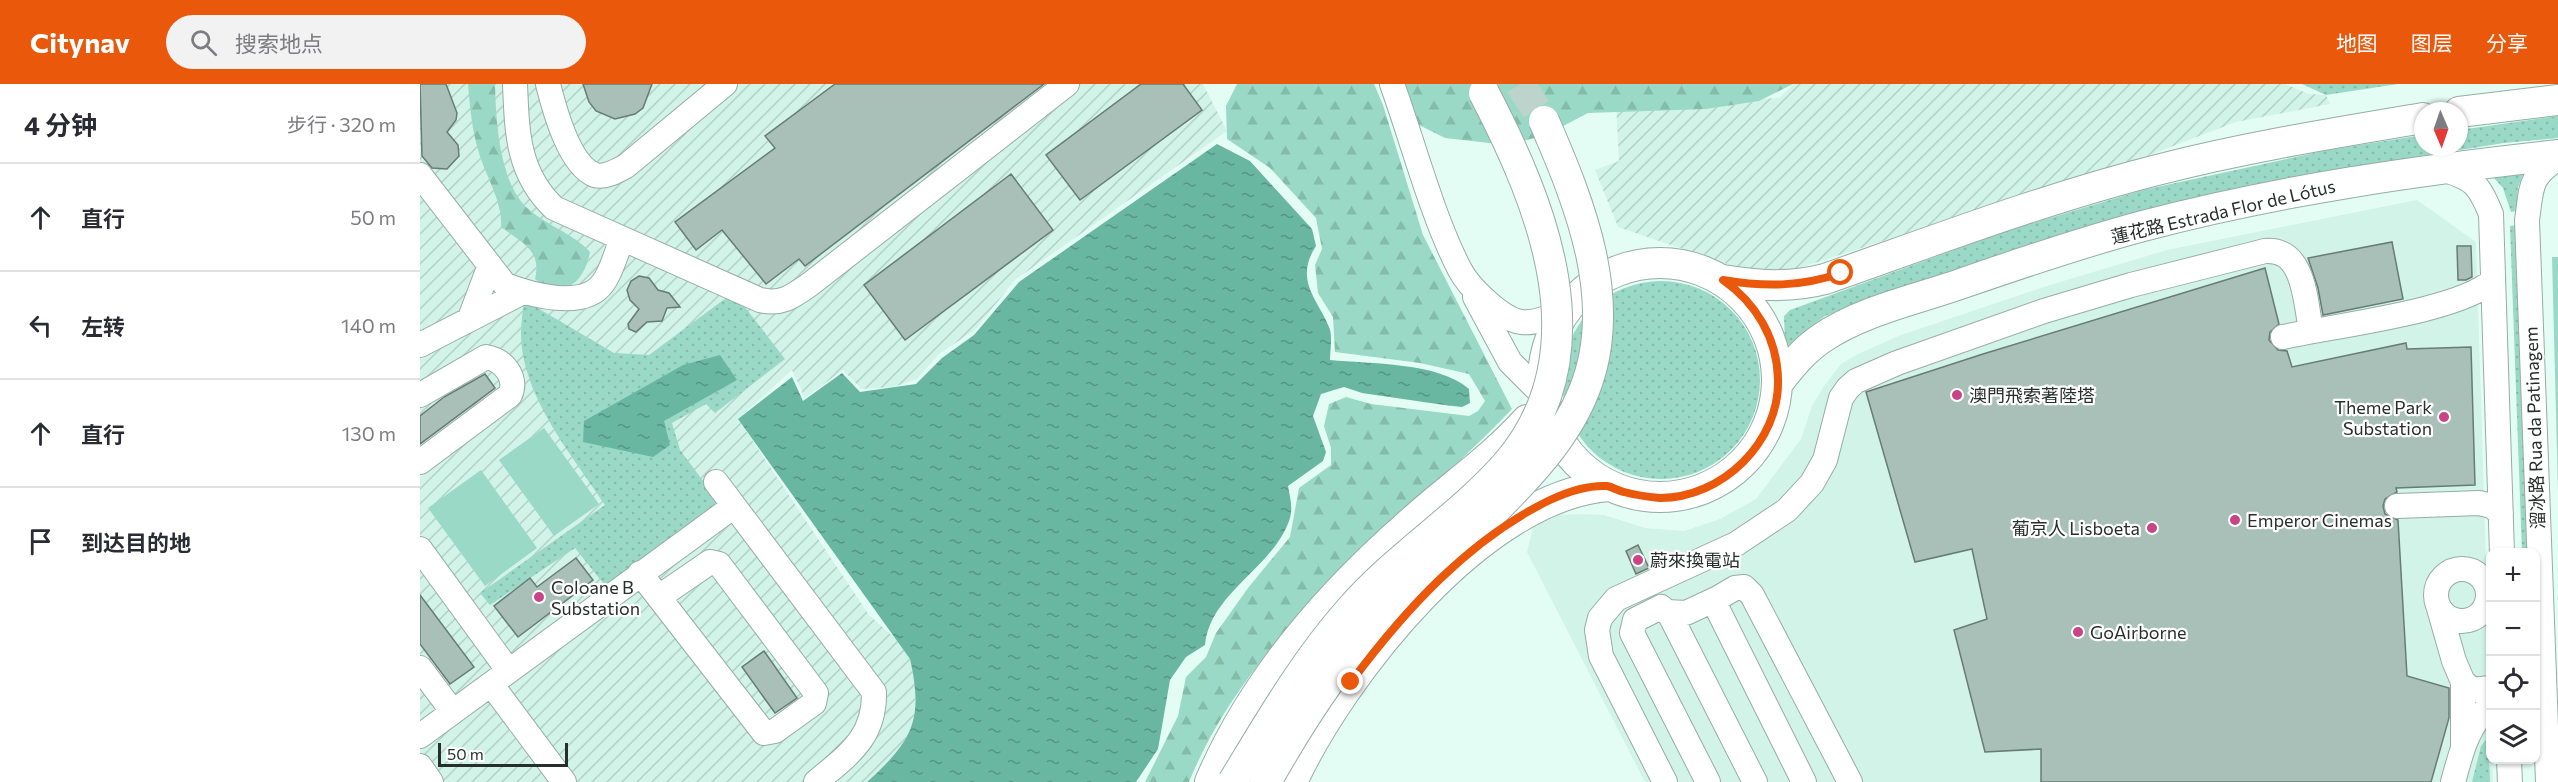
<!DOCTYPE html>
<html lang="zh">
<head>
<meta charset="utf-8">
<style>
	body { margin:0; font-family:Commissioner,"Noto Sans SC",sans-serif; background:#f2f2f3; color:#2b2b33 }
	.controls { position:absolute; right:18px; bottom:18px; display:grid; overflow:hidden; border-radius:12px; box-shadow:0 2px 4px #0004 }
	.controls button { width:54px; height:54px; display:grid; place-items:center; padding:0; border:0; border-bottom:2px solid #e1e1e2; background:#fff; color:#2b2b33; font:30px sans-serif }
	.compass { position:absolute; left:1994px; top:18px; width:54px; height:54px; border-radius:50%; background:#fff; box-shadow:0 2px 4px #0004; rotate:178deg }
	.scale { position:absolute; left:18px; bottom:15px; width:130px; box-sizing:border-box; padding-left:6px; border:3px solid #262f2c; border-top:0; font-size:16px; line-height:21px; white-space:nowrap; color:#262f2c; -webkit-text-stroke:4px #fff; paint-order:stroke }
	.stop { position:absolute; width:18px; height:18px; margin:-14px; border:4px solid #ea580c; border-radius:50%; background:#fff }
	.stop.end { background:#ea580c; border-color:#fff; box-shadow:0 2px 6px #0008 }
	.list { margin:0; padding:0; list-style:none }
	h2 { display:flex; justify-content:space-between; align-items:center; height:78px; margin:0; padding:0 24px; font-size:26px }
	h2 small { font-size:20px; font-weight:400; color:#7c7c81 }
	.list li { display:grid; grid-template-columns:39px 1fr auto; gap:18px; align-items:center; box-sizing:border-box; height:108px; padding:0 24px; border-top:2px solid #e1e1e2 }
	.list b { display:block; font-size:22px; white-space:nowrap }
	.list em { font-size:20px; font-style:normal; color:#7c7c81 }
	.icon { flex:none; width:33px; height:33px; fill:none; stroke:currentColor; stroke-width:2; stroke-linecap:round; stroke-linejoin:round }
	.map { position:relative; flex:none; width:2138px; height:698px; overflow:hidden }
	header { display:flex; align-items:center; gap:36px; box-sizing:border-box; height:84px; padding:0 30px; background:#ea580c; color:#fff }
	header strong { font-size:28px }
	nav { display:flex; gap:33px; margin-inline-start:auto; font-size:21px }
	.search { width:420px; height:54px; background:#f2f2f3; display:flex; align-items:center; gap:15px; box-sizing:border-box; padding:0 21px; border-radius:33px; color:#7c7c81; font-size:22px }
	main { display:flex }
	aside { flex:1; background:#fff }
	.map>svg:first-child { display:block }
</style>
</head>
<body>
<header>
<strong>Citynav</strong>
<div class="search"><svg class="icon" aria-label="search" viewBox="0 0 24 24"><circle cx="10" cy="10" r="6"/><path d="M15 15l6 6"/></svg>搜索地点</div>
<nav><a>地图</a><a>图层</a><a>分享</a></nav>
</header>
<main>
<aside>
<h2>4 分钟<small>步行 · 320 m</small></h2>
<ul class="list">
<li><svg class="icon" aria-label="ahead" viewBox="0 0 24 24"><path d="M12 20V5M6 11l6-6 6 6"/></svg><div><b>直行</b></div><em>50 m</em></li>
<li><svg class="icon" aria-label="left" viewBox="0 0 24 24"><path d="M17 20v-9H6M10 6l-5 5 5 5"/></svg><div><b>左转</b></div><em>140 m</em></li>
<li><svg class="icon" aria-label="ahead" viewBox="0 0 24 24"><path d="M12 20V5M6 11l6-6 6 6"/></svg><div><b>直行</b></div><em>130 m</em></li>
<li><svg class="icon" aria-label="arrive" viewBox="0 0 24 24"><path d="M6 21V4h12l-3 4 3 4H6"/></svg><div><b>到达目的地</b></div></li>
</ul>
</aside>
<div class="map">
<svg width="2138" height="698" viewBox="0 0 2138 698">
	<defs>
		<pattern id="industrial-furrows" width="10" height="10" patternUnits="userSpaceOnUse" patternTransform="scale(1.5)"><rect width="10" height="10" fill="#d1f3e8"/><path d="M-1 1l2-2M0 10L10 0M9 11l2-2" fill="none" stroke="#b3d1c7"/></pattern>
		<pattern id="grass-dots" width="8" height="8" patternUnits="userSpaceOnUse" patternTransform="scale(1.5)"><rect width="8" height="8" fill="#9ad9c5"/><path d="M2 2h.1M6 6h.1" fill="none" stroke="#85bba9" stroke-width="1.8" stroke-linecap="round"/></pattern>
		<pattern id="forest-firs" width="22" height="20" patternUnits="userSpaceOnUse" patternTransform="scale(1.5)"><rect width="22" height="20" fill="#9ad9c5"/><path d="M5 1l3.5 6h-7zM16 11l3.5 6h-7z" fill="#85bba9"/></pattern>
		<pattern id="water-ripples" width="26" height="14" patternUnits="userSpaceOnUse" patternTransform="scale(1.5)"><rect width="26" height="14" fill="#69b7a1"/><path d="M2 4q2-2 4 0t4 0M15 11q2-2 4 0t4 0" fill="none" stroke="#569583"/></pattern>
	</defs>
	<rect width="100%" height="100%" fill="#e3fdf4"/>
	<path fill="#d1f3e8" d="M1997 116 2056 158 2073 698H1225L1107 468 1113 443 1139 431 1160 430 1184 431 1225 444 1264 447 1300 435 1336 415 1381 355 1392 322 1404 302 1421 280 1438 270 1481 251 1630 201 1747 166Z"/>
	<path fill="url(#industrial-furrows)" d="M0 0H783L807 47 595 196 555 246 519 270 497 295 473 303 441 305 423 286 385 314 372 286 318 335 449 531 475 554 490 575 496 602 494 636 486 657 473 674 447 698H0Z
		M1374 0H1865L1889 10 1906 11 1910 20 1816 38 1727 72 1348 194 1198 143 1175 86 1199 77 1196 21 1359 14Z"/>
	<path fill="url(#grass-dots)" d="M1882 0H1978L1906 11Z
		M2138 32V54L2084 59 1915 86 1786 112 1648 148 1405 232 1368 262 1365 261 1364 232 1370 226 1586 147 1723 106 1908 66 2003 51V63H2039V46Z
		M2104 88 2098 103 2096 127 2091 128 2083 104 2073 93Z
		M2098 141 2109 468H2102L2090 142Z
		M1142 296a99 99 0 1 1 198 0a99 99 0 1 1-198 0Z
		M306 214 321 218 365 275 295 329 286 320 252 339 260 366 301 421 187 504 155 464 70 521 60 509 185 421C153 372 100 310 101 248 101 238 103 227 104 216L194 269 229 271Z
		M2068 653 2070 698H2052L2061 662Z"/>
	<path fill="url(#forest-firs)" d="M48 0H75C76 36 79 96 106 123 125 141 153 149 170 168 164 199 144 216 115 195 122 166 102 159 81 143 83 118 66 93 59 69 52 46 50 24 48 0Z
		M817 0H954L963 21 1003 151 1092 325C981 441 831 545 769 698H725L758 632 766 593 786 573 796 549 828 504 870 453 879 404 911 381V364L904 342 909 320 926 313 951 320 1049 332 1058 327 1065 317 1049 290 1000 279 915 268 913 233 898 209 895 181 902 165 896 134 850 84 807 55 806 22Z
		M978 0H1373L1339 17 1286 25 1168 29 1126 51 1087 61 1025 54 989 36Z"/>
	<path fill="#9ad9c5" d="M2132 173H2138V409Z
		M124 344 179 420 134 452 79 376Z
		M61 386 117 464 65 502 8 424Z"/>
	<path fill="url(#water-ripples)" d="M797 60 830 77 892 145 896 162C874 196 897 214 909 243 913 252 910 266 910 276 950 280 1019 278 1049 305L1050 319 1042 323 1024 321 942 309 924 303 901 310 893 332 906 368 903 377 868 402C870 413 873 423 870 434 855 483 790 508 785 561L766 573 750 596 738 665 716 698H447C492 657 504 637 490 575L318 335 372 293 383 317 422 289 440 308 496 300 522 274 554 251 599 198Z
		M300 271 317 296 244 337 250 361 233 373 163 358 164 337 263 281Z"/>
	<path fill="#a8c0b8" stroke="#667c75" stroke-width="1.5" d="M0 0H26L37 29 36 36 27 48 38 61 39 72 27 85 12 84 2 72Z
		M163 0H232L223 24 215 30 195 35 176 27 169 18Z
		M415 0H624L385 182 379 175 346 200 302 146 276 166 255 138 355 64 345 52Z
		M721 0H763L782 26 660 116 626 71Z
		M591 90 633 146 485 256 444 201Z
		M1972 158 1983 215 1903 231 1898 204 1888 174Z
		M2037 162H2051L2052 193 2046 196H2038Z
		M1845 184 1859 240 1850 248 1849 256 1858 266 1867 267 1872 283 1986 259 1987 265 2051 263 2055 401 1976 404 1977 408 1965 415 1963 422 1965 430 1978 436 1987 592 2029 604V634L2011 698H1621V665L1565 668 1534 546 1567 535 1552 465 1495 478 1446 308 1563 270Z
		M219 192 229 194 238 206 249 209 260 223 247 224 242 237 227 238 216 248 209 245 208 240 219 225 210 216 207 206 211 197Z
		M65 290 75 304 0 360V332L24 313Z
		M1218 461 1229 484 1216 490 1206 467Z
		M156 474 173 496 98 553 74 522 110 494 117 503Z
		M0 511 54 583 30 600 0 560Z
		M344 567 377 614 355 629 322 583Z"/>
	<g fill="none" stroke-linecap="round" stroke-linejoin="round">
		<path stroke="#bdd4cc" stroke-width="30" stroke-dasharray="30 15" stroke-linecap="butt" d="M1100 0 1124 37"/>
		<g stroke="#96ada5" stroke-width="26">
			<path id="minor" d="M95 0C97 47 97 89 134 124L340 216C361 221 372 213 389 201L647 0
				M128 0C134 24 149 81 175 91 185 94 197 87 206 82L305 0
				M972 0C993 58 1012 132 1040 186 1049 203 1081 235 1101 238 1117 240 1131 232 1144 225
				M2020 84C2053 95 2058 98 2071 130L2082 469
				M0 91 85 201C111 211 164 226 183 199 192 187 196 169 202 155
				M1055 213 1090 278 1123 311
				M50 234 70 181
				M1863 253C1911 242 2042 227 2073 196
				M0 261 103 208
				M0 311 66 273C84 276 98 294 90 311L0 378
				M296 398 454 608C455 654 428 671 396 698
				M1977 422 2059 419 2072 422 2081 430
				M0 465 88 586
				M2016 511a26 26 0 1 1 52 0a26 26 0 1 1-52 0Z
				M220 489 344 649 355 647 394 619 396 609 299 480 290 478 239 513
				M2018 521 2034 577 2043 598
				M1247 528 1266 529 1298 514
				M0 584 33 628
				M71 600 144 698
				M0 652 314 422
				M2043 662V598L2053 606 2070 604
				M2089 676 2090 698
				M0 682 11 698
				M1245 698 1181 572 1177 546 1180 534 1196 515 1316 460 1367 426 1392 399 1405 376 1421 314 1428 304 1436 297 1477 279 1624 227 1711 201 1845 167C1885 164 1885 217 1891 246
				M1288 698 1212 549 1215 536 1241 523 1250 531 1335 698
				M1384 698 1297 524 1298 514 1315 504 1324 503 1332 511 1430 698
				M2033 698C2041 669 2047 642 2070 621
				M2128 698 2107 136C2112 103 2108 94 2138 74"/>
		</g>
		<g stroke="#96ada5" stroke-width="32">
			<path id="major" d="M2039 28 2138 16
				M1123 296a117 117 0 1 1 234 0a117 117 0 1 1-234 0Z
				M1303 196C1338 202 1370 204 1405 195 1516 156 1626 114 1741 85 1827 63 1915 49 2003 34
				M1358 299C1371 282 1384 266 1402 254 1443 226 1499 215 1546 198 1604 178 1663 158 1723 142 1859 106 1999 86 2138 71
				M790 698C833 597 906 513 988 441 1027 405 1071 376 1107 336
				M872 698C922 590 1062 411 1189 402"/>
		</g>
		<use href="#minor" stroke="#fff" stroke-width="24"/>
		<use href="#major" stroke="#fff" stroke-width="30"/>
		<g stroke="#96ada5" stroke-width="32" stroke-linecap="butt">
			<path id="major-bridge" d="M813 698C849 639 884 578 930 526 977 472 1039 434 1086 381 1183 270 1123 122 1064 9
				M846 698C886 627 929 562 987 504 1013 477 1045 456 1072 429 1107 394 1145 355 1164 307 1200 218 1160 120 1124 37"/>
		</g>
		<use href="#major-bridge" stroke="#fff" stroke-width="30"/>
	</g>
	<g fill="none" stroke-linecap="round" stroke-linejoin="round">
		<path stroke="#ea580c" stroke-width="8" d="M931 598C984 527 1049 455 1130 416 1147 408 1168 401 1187 402 1193 403 1198 407 1204 408 1215 411 1229 413 1240 414 1302 414 1360 358 1358 295 1357 254 1336 219 1303 196 1344 203 1381 203 1421 189"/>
	</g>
	<g fill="#c94486" stroke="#fff" stroke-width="2">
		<circle cx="1537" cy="311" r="6"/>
		<circle cx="2024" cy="333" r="6"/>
		<circle cx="1815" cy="436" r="6"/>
		<circle cx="1732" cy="444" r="6"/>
		<circle cx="1218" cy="476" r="6"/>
		<circle cx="119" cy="513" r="6"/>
		<circle cx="1658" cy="548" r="6"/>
	</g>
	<g text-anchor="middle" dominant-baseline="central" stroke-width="4.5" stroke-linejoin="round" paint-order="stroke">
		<g font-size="18" fill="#262f2c" stroke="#fff">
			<text transform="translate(1803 127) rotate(-13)">蓮花路 Estrada Flor de Lótus</text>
			<text transform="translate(2114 344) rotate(-92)">溜冰路 Rua da Patinagem</text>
		</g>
		<g font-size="18" fill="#262f2c" stroke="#fff" text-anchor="start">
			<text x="1549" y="311">澳門飛索著陸塔</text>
			<text x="2012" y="323" text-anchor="end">Theme Park<tspan x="2012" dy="21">Substation</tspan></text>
			<text x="1827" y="436">Emperor Cinemas</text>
			<text x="1720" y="444" text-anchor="end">葡京人 Lisboeta</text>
			<text x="1230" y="476">蔚來換電站</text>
			<text x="131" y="503">Coloane B<tspan x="131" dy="21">Substation</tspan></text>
			<text x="1670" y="548">GoAirborne</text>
		</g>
	</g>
</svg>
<div class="controls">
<button>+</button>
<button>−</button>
<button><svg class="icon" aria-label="locate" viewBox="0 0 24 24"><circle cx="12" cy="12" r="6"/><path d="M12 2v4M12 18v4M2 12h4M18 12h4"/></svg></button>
<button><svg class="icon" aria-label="layers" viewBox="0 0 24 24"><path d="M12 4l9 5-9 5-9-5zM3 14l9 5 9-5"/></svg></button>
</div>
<svg class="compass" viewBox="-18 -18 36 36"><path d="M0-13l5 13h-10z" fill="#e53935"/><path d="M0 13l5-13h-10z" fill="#7c7c81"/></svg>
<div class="scale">50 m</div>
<div class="stop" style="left:1421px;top:189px"></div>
<div class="stop end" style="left:931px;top:598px"></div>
</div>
</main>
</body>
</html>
